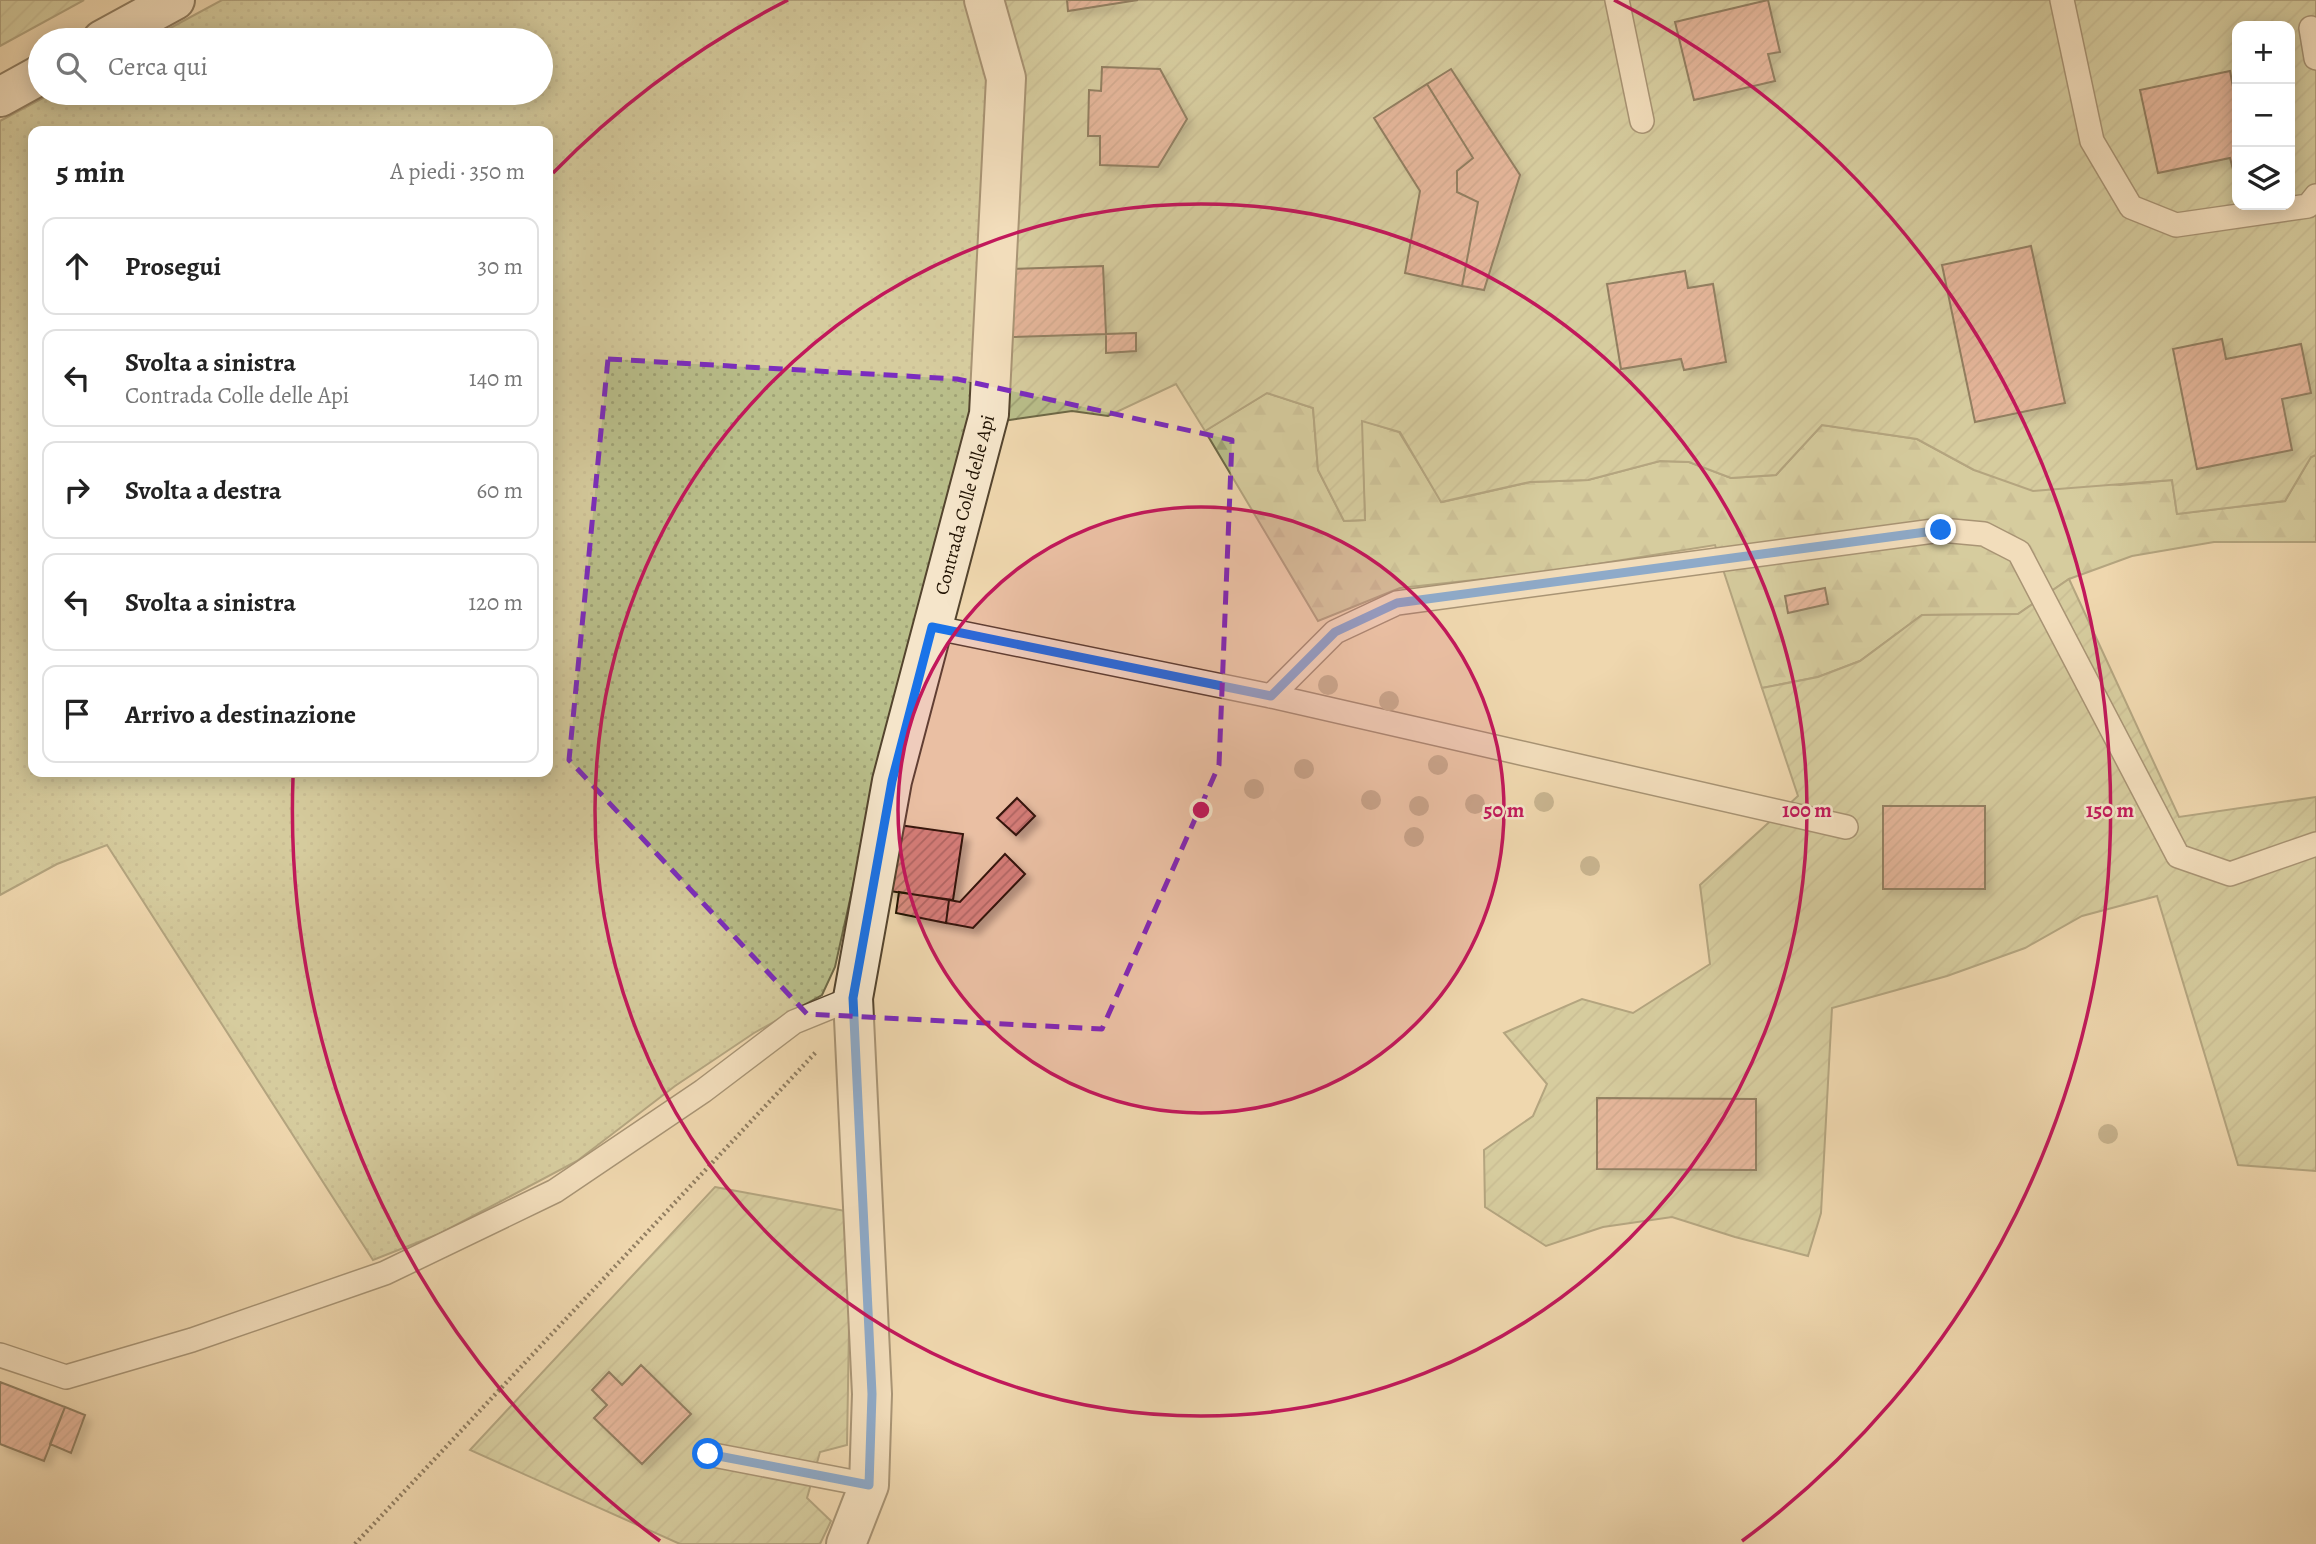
<!DOCTYPE html>
<html lang="it">
<head>
<meta charset="utf-8">
<style>
	body { margin:0; font-family:Alegreya,serif; background:#f6f6f6; color:#222 }
	.controls { position:absolute; right:21px; top:21px; display:grid; overflow:hidden; border-radius:14px; box-shadow:0 4px 18px #0003 }
	.controls button { width:63px; height:63px; display:grid; place-items:center; padding:0; border:0; border-bottom:2px solid #e0e0e0; background:#fff; color:#222; font:35px sans-serif }
	.stop { position:absolute; width:21px; height:21px; margin:-16px; border:5px solid #1a73e8; border-radius:50%; background:#fff }
	.stop.end { background:#1a73e8; border-color:#fff; box-shadow:0 2px 7px #0008 }
	.list { margin:0; padding:0; list-style:none }
	h2 { display:flex; justify-content:space-between; align-items:center; height:91px; margin:0; padding:0 28px; font-size:30px }
	h2 small { font-size:23px; font-weight:400; color:#767676 }
	.list li { display:grid; grid-template-columns:46px 1fr auto; gap:21px; align-items:center; box-sizing:border-box; height:98px; margin:0 14px 14px; padding:0 14px; border:2px solid #e0e0e0; border-radius:14px }
	.list b { display:block; font-size:26px; white-space:nowrap }
	.list p { margin:0; font-size:23px; white-space:nowrap; color:#767676 }
	.list em { font-size:23px; font-style:normal; color:#767676 }
	.icon { flex:none; width:38px; height:38px; fill:none; stroke:currentColor; stroke-width:2; stroke-linecap:round; stroke-linejoin:round }
	.map { position:relative; flex:none; width:2316px; height:1544px; overflow:hidden }
	.search { position:absolute; background:#fff; box-shadow:0 4px 18px #0003; left:28px; top:28px; width:525px; height:77px; display:flex; align-items:center; gap:18px; box-sizing:border-box; padding:0 24px; border-radius:38px; color:#767676; font-size:26px }
	.panel { position:absolute; background:#fff; box-shadow:0 4px 18px #0003; left:28px; top:126px; width:525px; height:651px; border-radius:14px }
	.map>svg:first-child { display:block }
</style>
</head>
<body>
<div class="map">
<svg width="2316" height="1544" viewBox="0 0 2316 1544">
	<defs>
		<pattern id="grass-dots" width="8" height="8" patternUnits="userSpaceOnUse" patternTransform="scale(1.75)"><rect width="8" height="8" fill="#b9be8a"/><path d="M2 2h.1M6 6h.1" fill="none" stroke="#9fa275" stroke-width="1.8" stroke-linecap="round"/></pattern>
		<pattern id="forest-firs" width="22" height="20" patternUnits="userSpaceOnUse" patternTransform="scale(1.75)"><rect width="22" height="20" fill="#b9be8a"/><path d="M5 1l3.5 6h-7zM16 11l3.5 6h-7z" fill="#9fa275"/></pattern>
		<pattern id="garden-furrows" width="10" height="10" patternUnits="userSpaceOnUse" patternTransform="scale(1.75)"><rect width="10" height="10" fill="#b9be8a"/><path d="M-1 1l2-2M0 10L10 0M9 11l2-2" fill="none" stroke="#9fa275"/></pattern>
		<pattern id="building-hatch" width="6" height="6" patternUnits="userSpaceOnUse" patternTransform="scale(1.75)"><rect width="6" height="6" fill="#d68a7c"/><path d="M-1 1l2-2M0 6l6-6M5 7l2-2" fill="none" stroke="#ad7063"/></pattern>
		<filter id="shadow"><feDropShadow dx="6" dy="6" stdDeviation="3.5" flood-color="#0004"/></filter>
	</defs>
	<rect width="100%" height="100%" fill="#efd7ae"/>
	<filter id="stains"><feTurbulence type="fractalNoise" baseFrequency=".00286" numOctaves="4"/><feColorMatrix values="0 0 0 0 .2 0 0 0 0 .09 0 0 0 0 .02 0 0 0 .5 -.17"/></filter>
	<radialGradient id="worn" r=".72"><stop offset=".6" stop-color="#630" stop-opacity="0"/><stop offset="1" stop-color="#630" stop-opacity=".3"/></radialGradient>
	<path fill="url(#grass-dots)" stroke="#6d6846" stroke-width="2" fill-rule="evenodd" d="M222 0H973L989 84 975 409 876 783 835 967 822 995 754 1033 675 1086 577 1161 439 1234 373 1260 107 845 57 864 0 895V121L52 93H541V40H148ZM33 131H548V772H33Z"/>
	<path fill="url(#forest-firs)" stroke="#6d6846" stroke-width="2" d="M1267 393 1313 408 1318 470 1344 521 1365 520 1361 420 1399 432 1442 502 1530 482 1588 480 1660 461 1689 462 1731 478 1776 475 1822 425 1917 439 1974 470 2120 485 2172 480 2177 514 2285 501 2311 457 2316 455V542H2214L2132 556 2069 579 2018 614 1922 615 1860 661 1818 677 1762 688 1715 545 1541 573 1400 588 1318 621 1205 431Z"/>
	<path fill="url(#garden-furrows)" stroke="#6d6846" stroke-width="2" fill-rule="evenodd" d="M0 0H84L0 46Z
		M990 0H2316V455L2311 457 2285 501 2177 514 2172 480 2033 491 1974 470 1917 439 1822 425 1776 475 1731 478 1689 462 1660 461 1588 480 1530 482 1441 502 1400 432 1362 421 1365 520 1344 521 1318 470 1313 408 1267 393 1205 431 1176 384 1108 416 1072 411 996 422ZM2237 26H2290V205H2237Z
		M2069 579 2179 817 2316 797V1171L2238 1165 2157 896 2082 916 2025 948 1947 976 1832 1008 1821 1213 1808 1256 1735 1237 1672 1217 1603 1227 1546 1246 1485 1207 1484 1150 1533 1116 1547 1084 1504 1033 1582 999 1633 1013 1710 964 1700 885 1798 796 1762 688 1818 677 1860 661 1922 615 2018 614Z
		M715 1187 851 1212 847 1445 820 1452 807 1498 831 1521 820 1544H680L470 1450Z"/>
	<path fill="url(#building-hatch)" stroke="#211303" stroke-width="2" filter="url(#shadow)" d="M1067 0H1138L1068 11Z
		M1768 0 1780 52 1768 54 1775 81 1694 100 1675 22Z
		M1102 67 1160 69 1187 119 1158 167 1100 165V136H1088L1089 90 1101 91Z
		M1451 69 1520 175 1484 290 1462 286 1478 202 1457 192V171L1473 158 1427 84Z
		M2230 71 2237 109V172L2234 173 2230 158 2158 173 2140 90Z
		M1427 84 1473 158 1457 171V192L1478 202 1462 286 1405 273 1420 191 1374 118Z
		M2031 246 2065 403 1975 422 1942 265Z
		M1103 266 1106 334 1013 337 1011 269Z
		M1685 271 1688 288 1713 284 1726 362 1684 370 1681 359 1621 369 1607 284Z
		M1136 333V351L1106 353V334Z
		M2222 339 2226 359 2301 344 2311 393 2282 399 2292 450 2197 469 2173 349Z
		M1825 588 1828 604 1788 613 1785 596Z
		M1017 798 1035 816 1016 835 997 818Z
		M1883 806H1985V889H1883Z
		M899 825 963 834 953 900 889 891Z
		M1005 854 1025 874 973 928 946 923 949 900 960 902Z
		M899 892 949 900 946 923 896 913Z
		M1597 1098 1756 1099V1170L1597 1169Z
		M641 1365 691 1414 642 1464 594 1418 607 1405 592 1390 609 1372 622 1385Z
		M0 1382 65 1407 44 1461 0 1444Z
		M65 1407 85 1415 71 1453 50 1444Z"/>
	<g fill="none" stroke-linecap="round" stroke-linejoin="round">
		<g stroke="#54442e" stroke-width="26">
			<path id="lane" d="M1617 0 1642 121
				M2062 0 2092 141 2131 207 2176 225 2308 206 2316 196
				M2311 28 2316 58
				M932 627 1271 696 1846 827
				M1271 696 1335 632 1397 603 1941 530 1984 534 2019 552 2178 856 2230 874 2316 844
				M0 1355 66 1377 192 1340 385 1273 555 1191 703 1091 794 1022 853 998
				M708 1454 869 1485"/>
		</g>
		<g stroke="#54442e" stroke-width="42">
			<g id="street">
				<path id="s1" d="M846 1544 869 1485 872 1394 853 998 892 781 989 414 1006 78 984 0"/>
			</g>
		</g>
		<g stroke="#211303" stroke-width="42">
			<path id="secondary" d="M102 40 175 0
				M0 97 40 75"/>
		</g>
		<path stroke="#211303" stroke-width="4.5" stroke-dasharray="2 3.5" stroke-linecap="butt" d="M355 1544 816 1052"/>
		<use href="#lane" stroke="#f5e5ca" stroke-width="23"/>
		<use href="#street" stroke="#f5e5ca" stroke-width="38"/>
		<use href="#secondary" stroke="#f5e5ca" stroke-width="38"/>
	</g>
	<g fill="#9b8c6a">
		<circle cx="1328" cy="685" r="10"/>
		<circle cx="1389" cy="701" r="10"/>
		<circle cx="1438" cy="765" r="10"/>
		<circle cx="1304" cy="769" r="10"/>
		<circle cx="1254" cy="789" r="10"/>
		<circle cx="1371" cy="800" r="10"/>
		<circle cx="1544" cy="802" r="10"/>
		<circle cx="1475" cy="804" r="10"/>
		<circle cx="1419" cy="806" r="10"/>
		<circle cx="1414" cy="837" r="10"/>
		<circle cx="1590" cy="866" r="10"/>
		<circle cx="2108" cy="1134" r="10"/>
	</g>
	<g fill="none" stroke-linecap="round" stroke-linejoin="round">
		<path stroke="#1a73e8" stroke-width="9" d="M708 1454 869 1485 872 1394 853 998 892 781 932 627 1271 696 1335 632 1397 603 1941 530"/>
	</g>
	<path d="M0 0H2316V1544H0ZM608 359 957 379 1232 440 1219 765 1102 1029 807 1014 569 760Z" fill="#efd7ae" fill-opacity=".55" fill-rule="evenodd"/>
	<path fill="none" stroke="#7b2cbf" stroke-width="5" stroke-dasharray="14 9" stroke-linejoin="round" d="M608 359 957 379 1232 440 1219 765 1102 1029 807 1014 569 760Z"/>
	<circle cx="1201" cy="810" r="303" fill="#c2185b" fill-opacity=".12"/>
	<g fill="none" stroke="#c2185b" stroke-width="3.5">
		<circle cx="1201" cy="810" r="303"/>
		<circle cx="1201" cy="810" r="606"/>
		<path d="M660 1541A909 909 0 0 1 293 778M553 173A909 909 0 0 1 788 0M1614 0A909 909 0 0 1 1742 1541"/>
	</g>
	<g text-anchor="middle" dominant-baseline="central" stroke-width="5" stroke-linejoin="round" paint-order="stroke">
		<g font-size="19" fill="#211303" stroke="#f5e5ca">
			<text stroke="none"><textPath href="#s1" startOffset="1057">Contrada Colle delle Api</textPath></text>
		</g>
	</g>
	<circle cx="1201" cy="810" r="10" fill="#c2185b" stroke="#f5e5ca" stroke-width="3.5"/>
	<g font-size="21" text-anchor="middle" font-weight="bold" fill="#c2185b" stroke="#f5e5ca" stroke-width="5" stroke-linejoin="round" paint-order="stroke">
		<text x="1504" y="817">50 m</text>
		<text x="1807" y="817">100 m</text>
		<text x="2110" y="817">150 m</text>
	</g>
	<rect width="100%" height="100%" filter="url(#stains)"/>
	<rect width="100%" height="100%" fill="url(#worn)"/>
</svg>
<div class="controls">
<button>+</button>
<button>−</button>
<button><svg class="icon" aria-label="layers" viewBox="0 0 24 24"><path d="M12 4l9 5-9 5-9-5zM3 14l9 5 9-5"/></svg></button>
</div>
<div class="stop" style="left:708px;top:1454px"></div>
<div class="stop end" style="left:1941px;top:530px"></div>
<div class="search"><svg class="icon" aria-label="search" viewBox="0 0 24 24"><circle cx="10" cy="10" r="6"/><path d="M15 15l6 6"/></svg>Cerca qui</div>
<section class="panel">
<h2>5 min<small>A piedi · 350 m</small></h2>
<ul class="list">
<li><svg class="icon" aria-label="ahead" viewBox="0 0 24 24"><path d="M12 20V5M6 11l6-6 6 6"/></svg><div><b>Prosegui</b></div><em>30 m</em></li>
<li><svg class="icon" aria-label="left" viewBox="0 0 24 24"><path d="M17 20v-9H6M10 6l-5 5 5 5"/></svg><div><b>Svolta a sinistra</b><p>Contrada Colle delle Api</p></div><em>140 m</em></li>
<li><svg class="icon" aria-label="right" viewBox="0 0 24 24"><path d="M7 20v-9h11M14 6l5 5-5 5"/></svg><div><b>Svolta a destra</b></div><em>60 m</em></li>
<li><svg class="icon" aria-label="left" viewBox="0 0 24 24"><path d="M17 20v-9H6M10 6l-5 5 5 5"/></svg><div><b>Svolta a sinistra</b></div><em>120 m</em></li>
<li><svg class="icon" aria-label="arrive" viewBox="0 0 24 24"><path d="M6 21V4h12l-3 4 3 4H6"/></svg><div><b>Arrivo a destinazione</b></div></li>
</ul>
</section>
</div>
</body>
</html>
